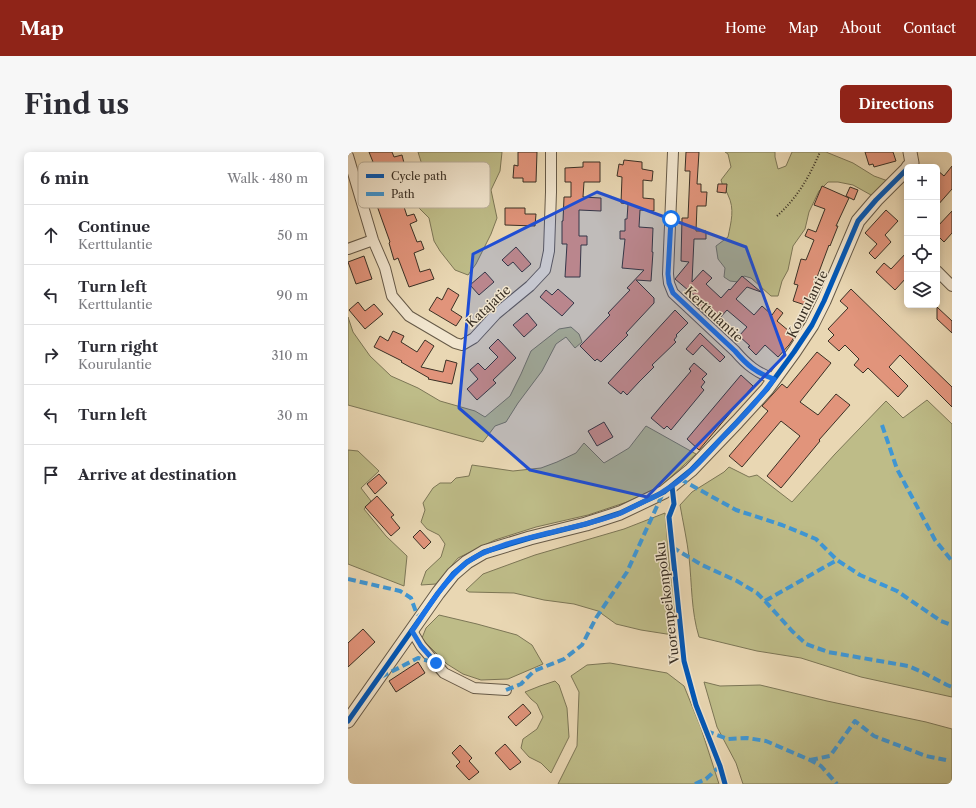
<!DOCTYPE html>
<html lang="en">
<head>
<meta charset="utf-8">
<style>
	body { margin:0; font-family:"Libre Caslon Text",serif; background:#f7f7f7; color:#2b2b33 }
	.controls { position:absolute; right:12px; top:12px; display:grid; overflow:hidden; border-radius:6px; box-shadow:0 2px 10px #0003 }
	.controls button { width:36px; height:36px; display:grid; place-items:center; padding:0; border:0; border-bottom:1px solid #e1e1e2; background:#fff; color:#2b2b33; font:20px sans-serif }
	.stop { position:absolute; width:12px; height:12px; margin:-9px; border:3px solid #1a73e8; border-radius:50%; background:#fff }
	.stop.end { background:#1a73e8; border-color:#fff; box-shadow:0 1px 4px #0008 }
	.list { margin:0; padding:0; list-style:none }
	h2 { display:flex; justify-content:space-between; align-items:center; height:52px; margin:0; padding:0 16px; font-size:17px }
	h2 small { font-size:13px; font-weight:400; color:#7c7c81 }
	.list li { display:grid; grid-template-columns:26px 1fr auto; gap:12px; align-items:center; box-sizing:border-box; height:60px; padding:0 16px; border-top:1px solid #e1e1e2 }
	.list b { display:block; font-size:15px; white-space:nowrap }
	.list p { margin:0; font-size:13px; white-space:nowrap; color:#7c7c81 }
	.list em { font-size:13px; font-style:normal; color:#7c7c81 }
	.icon { flex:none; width:22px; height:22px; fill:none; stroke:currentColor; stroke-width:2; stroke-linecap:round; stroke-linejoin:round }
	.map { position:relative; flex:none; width:604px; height:632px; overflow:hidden; border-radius:6px }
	header { display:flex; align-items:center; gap:24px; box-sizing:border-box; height:56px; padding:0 20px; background:#8f2418; color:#fff }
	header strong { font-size:19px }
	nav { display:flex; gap:22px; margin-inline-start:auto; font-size:14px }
	.intro { display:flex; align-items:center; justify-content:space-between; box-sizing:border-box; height:96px; padding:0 24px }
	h1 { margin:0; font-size:28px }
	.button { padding:10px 18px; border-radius:6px; background:#8f2418; color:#fff; font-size:14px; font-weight:700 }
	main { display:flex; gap:24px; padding:0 24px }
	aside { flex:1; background:#fff; border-radius:6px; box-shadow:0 2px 10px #0003 }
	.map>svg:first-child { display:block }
</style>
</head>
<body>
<header>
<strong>Map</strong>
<nav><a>Home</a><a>Map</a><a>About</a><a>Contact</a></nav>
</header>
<div class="intro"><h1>Find us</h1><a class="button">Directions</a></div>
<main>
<aside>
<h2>6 min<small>Walk · 480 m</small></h2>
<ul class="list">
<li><svg class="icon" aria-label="ahead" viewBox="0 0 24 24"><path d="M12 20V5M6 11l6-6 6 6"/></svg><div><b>Continue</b><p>Kerttulantie</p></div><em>50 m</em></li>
<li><svg class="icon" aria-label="left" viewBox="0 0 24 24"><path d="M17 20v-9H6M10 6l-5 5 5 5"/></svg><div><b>Turn left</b><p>Kerttulantie</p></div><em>90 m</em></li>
<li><svg class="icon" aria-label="right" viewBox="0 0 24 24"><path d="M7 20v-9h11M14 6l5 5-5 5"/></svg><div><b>Turn right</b><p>Kourulantie</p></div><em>310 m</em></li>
<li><svg class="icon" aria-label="left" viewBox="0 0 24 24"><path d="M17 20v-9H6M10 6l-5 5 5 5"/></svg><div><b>Turn left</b></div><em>30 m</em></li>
<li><svg class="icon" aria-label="arrive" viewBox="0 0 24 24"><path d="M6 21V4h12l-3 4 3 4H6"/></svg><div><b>Arrive at destination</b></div></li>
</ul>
</aside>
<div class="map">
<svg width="604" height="632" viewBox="0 0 604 632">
	<rect width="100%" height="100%" fill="#e9d7b3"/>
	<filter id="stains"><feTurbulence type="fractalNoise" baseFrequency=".005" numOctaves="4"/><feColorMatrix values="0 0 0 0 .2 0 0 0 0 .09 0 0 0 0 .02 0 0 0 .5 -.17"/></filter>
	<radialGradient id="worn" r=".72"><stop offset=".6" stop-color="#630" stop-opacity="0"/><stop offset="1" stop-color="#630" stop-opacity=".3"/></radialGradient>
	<path fill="#bebc88" stroke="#7c7656" d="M70 0H154L152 19 143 38 149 66 143 82 128 112 120 123 107 118 92 99 86 89 81 66 68 53 67 31 75 16Z
		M377 0H427V5L430 17 438 14 444 0H478L505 11 526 24 540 29 532 43H523L505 33 490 30H480L471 39 461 60 457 77 445 94 440 118 434 129 430 144H423L403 126 396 124 390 130 382 129 376 125 377 116 370 107 368 94 380 85C383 70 387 57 380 43 378 37 374 34 373 28L383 15 380 2Z
		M0 165 5 180 22 204 43 224 70 236 92 249 127 259 137 265 162 244 173 222 183 199 211 177 223 175 231 182 234 190 227 196 218 185 208 192 194 219 170 251 158 270 147 274 135 290 0 253Z
		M579 248 604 272V545L513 525 453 506 409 499 351 485C343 459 344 432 341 405 339 388 335 370 332 353L344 340 376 320 381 315 401 325 409 323 444 350 487 302 538 249 555 266Z
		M298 274 348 302 312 335 279 350 240 363 188 375 147 388 110 406 88 432 73 433 78 419 93 405 97 392 91 383 79 377 73 370 77 358 75 351 85 336 92 331H103L108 326 121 324 124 313 165 319 193 316 209 310 228 301 236 291 256 311 281 296Z
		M0 298 10 299 31 319 13 336 23 349 16 357 38 384 59 404 56 434 0 412Z
		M317 361 322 418 327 450 325 483 293 478 268 472 250 459 226 452 196 448 166 441 121 440 118 438 135 422 187 403 276 377Z
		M91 463 129 472 169 483 184 493 195 512 160 527 133 528 115 522 99 512 78 491 74 486 78 476Z
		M262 511 319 521 336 534 353 576 371 632H210L229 594 231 540 223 524 239 513Z
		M207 529 211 533 219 556 221 585 203 621 193 611 181 605 173 596 175 587 189 577 195 565 189 552 183 547 177 540 192 534Z
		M356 530 372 534 412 533 479 549 578 570 604 577V632H395L388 611 369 575Z"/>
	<path fill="#e1947b" stroke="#3a3025" d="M21 0H44L46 5 54 3 56 11 43 15 59 64 66 62 69 69 62 72 69 90 73 89 76 97 66 101 72 120 82 117 86 127 61 135 50 106 46 108 41 91 42 90 28 51 26 52 19 32 20 31 14 13 25 10Z
		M170 0H189L188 30H175V26H165L166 13 170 14Z
		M338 0H351L349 32H353V40H359L358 54H349L348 79H358V87H346L344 130 355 118 364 126 358 132 373 146 381 137 382 138 394 124 413 140 399 135 388 147 406 163 414 154 424 163 429 156 435 161 429 169 447 184 441 193 430 205 417 193 408 203 400 195 402 194 391 184 399 175 379 158 371 167 360 157 356 161 349 155 354 150 327 127 341 110 333 109 334 66H340L342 19H337Z
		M517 0H545L548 9 526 15 525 12 521 13Z
		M276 8 294 10V17L305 19 304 29 295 28V46L306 47V59L292 58 291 75 305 76 304 100H305L303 129 288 128 306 146V151L278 181 280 183 253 210 249 207 247 209 232 194 262 163 260 161 282 138 279 136 296 118 274 116 277 87H272V79H277V67H279L280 52 273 51 274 25 269 24 271 12 275 13Z
		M235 10H252V30H236L235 45 253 46V59L231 58V84H239V93H233L232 125H217L219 92H214V69H215L216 45H223V30H217V16L235 15Z
		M604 14V37L589 54V18L596 24Z
		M370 32H379L378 41 369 40Z
		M474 34 501 46 488 74H490L482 94 481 93 468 128 462 148H459L457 153 445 149 450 133 446 132 453 107 458 108 466 88 457 84 460 77 468 80 477 57 466 53Z
		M502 35 510 38 506 48 498 44Z
		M157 56H177V62H188L187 74 157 73Z
		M538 58 550 69 537 83 543 90 527 107 521 101 529 92 517 81Z
		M604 59V81L596 90 589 83V75Z
		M168 95 183 112 174 120 165 110 160 114 154 108Z
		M559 100V125L547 138 528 120 536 111 543 117Z
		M16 104 24 127 8 132 0 110Z
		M137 120 146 130 131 143 122 133Z
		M100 136 111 143 103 158 114 165 108 174 81 158 89 145 94 148Z
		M210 137 226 151 214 164 192 145 198 138 204 143Z
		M503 137 604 235V255L552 203 541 215 560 234 550 245 520 216 515 221 506 213 511 207 497 193 491 199 480 189 486 183 480 177 500 156 492 149Z
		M10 150 17 159 26 152 35 162 17 177 1 158Z
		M589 155 604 169V181L589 167Z
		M327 158 340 171 328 183 329 184 326 188 328 190 304 213 306 215 291 230 279 243 275 239 273 242 260 231Z
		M179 161 189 173 176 185 165 173Z
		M45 179 56 184 53 190 69 200 77 188 86 194 73 215 95 220 98 208 109 211 104 232 80 227 81 226 53 210 54 209 26 195 32 184 40 189Z
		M352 181 377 205 372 210 354 193 345 203 338 197Z
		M150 187 168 206 145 228 148 231 129 248 119 237 130 227 122 218 130 211 137 218 150 205 141 196Z
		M469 200 483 211 452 250 470 263 488 242 502 253 471 288 472 289 433 336 419 324 452 284 433 269 394 315 381 304 420 259 414 254 434 232 439 236Z
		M346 211 359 222 354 227 357 230 353 235 356 238 323 278 319 274 316 277 303 266 343 219 341 217Z
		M393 223 405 234 351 298 339 287Z
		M256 270 265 285 249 294 240 279Z
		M31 322 39 331 27 342 19 332Z
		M29 344 46 363 43 365 52 376 43 384 17 355Z
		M72 378 83 390 76 397 65 385Z
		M15 477 27 490 0 515V491Z
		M70 510 77 521 48 540 41 529Z
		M175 552 183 561 168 574 160 565Z
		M157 592 173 610 162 618 147 601Z
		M112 593 124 606 121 609 131 620 121 628 108 614 112 610 104 601Z"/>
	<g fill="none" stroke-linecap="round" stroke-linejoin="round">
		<g stroke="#665a48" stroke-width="12">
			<path id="minor" d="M325 0 320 122 321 131 325 141 387 199C399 213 409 221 426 227
				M0 4 25 88 37 116 44 144 61 164 107 191 114 193 126 186 148 162 182 134 197 118 201 99 203 40V0
				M0 97 25 88
				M589 119 604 134
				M64 479 73 494 96 521 126 536 158 538"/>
		</g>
		<g stroke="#665a48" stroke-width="15">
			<path id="tertiary" d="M560 15 564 11 562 0
				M0 569 90 441 105 422 119 410 136 400 182 386 238 372 272 361 316 340 343 318 389 270 419 237 446 200 464 173 476 149 510 69 528 48 559 17"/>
		</g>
		<path stroke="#3a3025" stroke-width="2" stroke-dasharray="1 2" stroke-linecap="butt" d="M429 64C450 45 461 25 472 0"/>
		<use href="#minor" stroke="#f1e5ce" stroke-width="10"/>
		<use href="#tertiary" stroke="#f1e5ce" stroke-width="13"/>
		<path stroke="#3e97d6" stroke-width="4" stroke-dasharray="8 4" stroke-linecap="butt" d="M534 273 549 317 587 388 604 409
			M332 327 388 358 434 373 468 387 489 408 512 423 549 439 593 469 604 473
			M324 395 354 413 389 429 409 441 417 449 444 479 458 492 480 500 560 514 572 519 599 533 604 535
			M0 427 52 439 63 446 68 460 73 466
			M417 449 489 408
			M33 525 70 506 88 511
			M158 538 173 532 186 519 216 507 234 493 248 466 279 420 315 341
			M358 579 380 587 399 586 418 589 462 608 473 614 489 632
			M462 608 482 604 507 569 526 584 578 604 598 608
			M347 632 358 627 372 614"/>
		<g stroke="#f1e5ce" stroke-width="8">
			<path id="cycleway" d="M324 334 326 352 321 365 336 509 348 553 372 614 377 632
				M0 569 90 441 105 422 119 410 136 400 182 386 238 372 272 361 316 340 343 318 389 270 419 237 446 200 464 173 476 149 510 69 528 48 559 17"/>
		</g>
		<use href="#cycleway" stroke="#0057b8" stroke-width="5"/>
	</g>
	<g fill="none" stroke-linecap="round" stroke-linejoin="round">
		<path stroke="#1a73e8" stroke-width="5" d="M88 511 73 494 64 479C80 456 95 430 118 411 137 396 176 387 200 381 224 375 250 370 273 361 281 357 289 353 297 349 304 346 311 343 316 339 338 326 355 307 372 288 391 269 410 249 426 227 408 221 399 213 387 199L325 141 321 131 320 122 323 67"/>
	</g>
	<path fill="#1d4ed8" fill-opacity="0.2" stroke="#1d4ed8" stroke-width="3" stroke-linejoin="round" d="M249 40 398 95 437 203 299 345 182 318 111 256 125 102Z"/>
	<g text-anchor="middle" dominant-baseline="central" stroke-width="3" stroke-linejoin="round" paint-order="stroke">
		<g font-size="13" fill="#3a3025" stroke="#f1e5ce">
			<text transform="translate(459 152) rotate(-63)">Kourulantie</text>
			<text transform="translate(140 154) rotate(-43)">Katajatie</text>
			<text transform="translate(366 162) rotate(43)">Kerttulantie</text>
			<text transform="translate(319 451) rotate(-97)">Vuorenpeikonpolku</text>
		</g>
	</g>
	<rect x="10" y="10" width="132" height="46" rx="6" fill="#f1e5ce" stroke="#baaf9b" stroke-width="1"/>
	<rect x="18" y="22" width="18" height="4" fill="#0057b8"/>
	<rect x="18" y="40" width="18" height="4" fill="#3e97d6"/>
	<g font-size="11" fill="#3a3025">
		<text x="43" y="28">Cycle path</text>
		<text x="43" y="46">Path</text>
	</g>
	<rect width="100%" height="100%" filter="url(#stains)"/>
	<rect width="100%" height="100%" fill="url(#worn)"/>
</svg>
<div class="controls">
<button>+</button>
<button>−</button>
<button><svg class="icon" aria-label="locate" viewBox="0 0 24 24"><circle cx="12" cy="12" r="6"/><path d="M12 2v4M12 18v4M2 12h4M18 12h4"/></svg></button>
<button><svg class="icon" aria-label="layers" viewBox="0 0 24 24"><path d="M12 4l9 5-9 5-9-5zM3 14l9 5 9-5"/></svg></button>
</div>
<div class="stop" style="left:323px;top:67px"></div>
<div class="stop end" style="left:88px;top:511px"></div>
</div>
</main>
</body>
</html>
